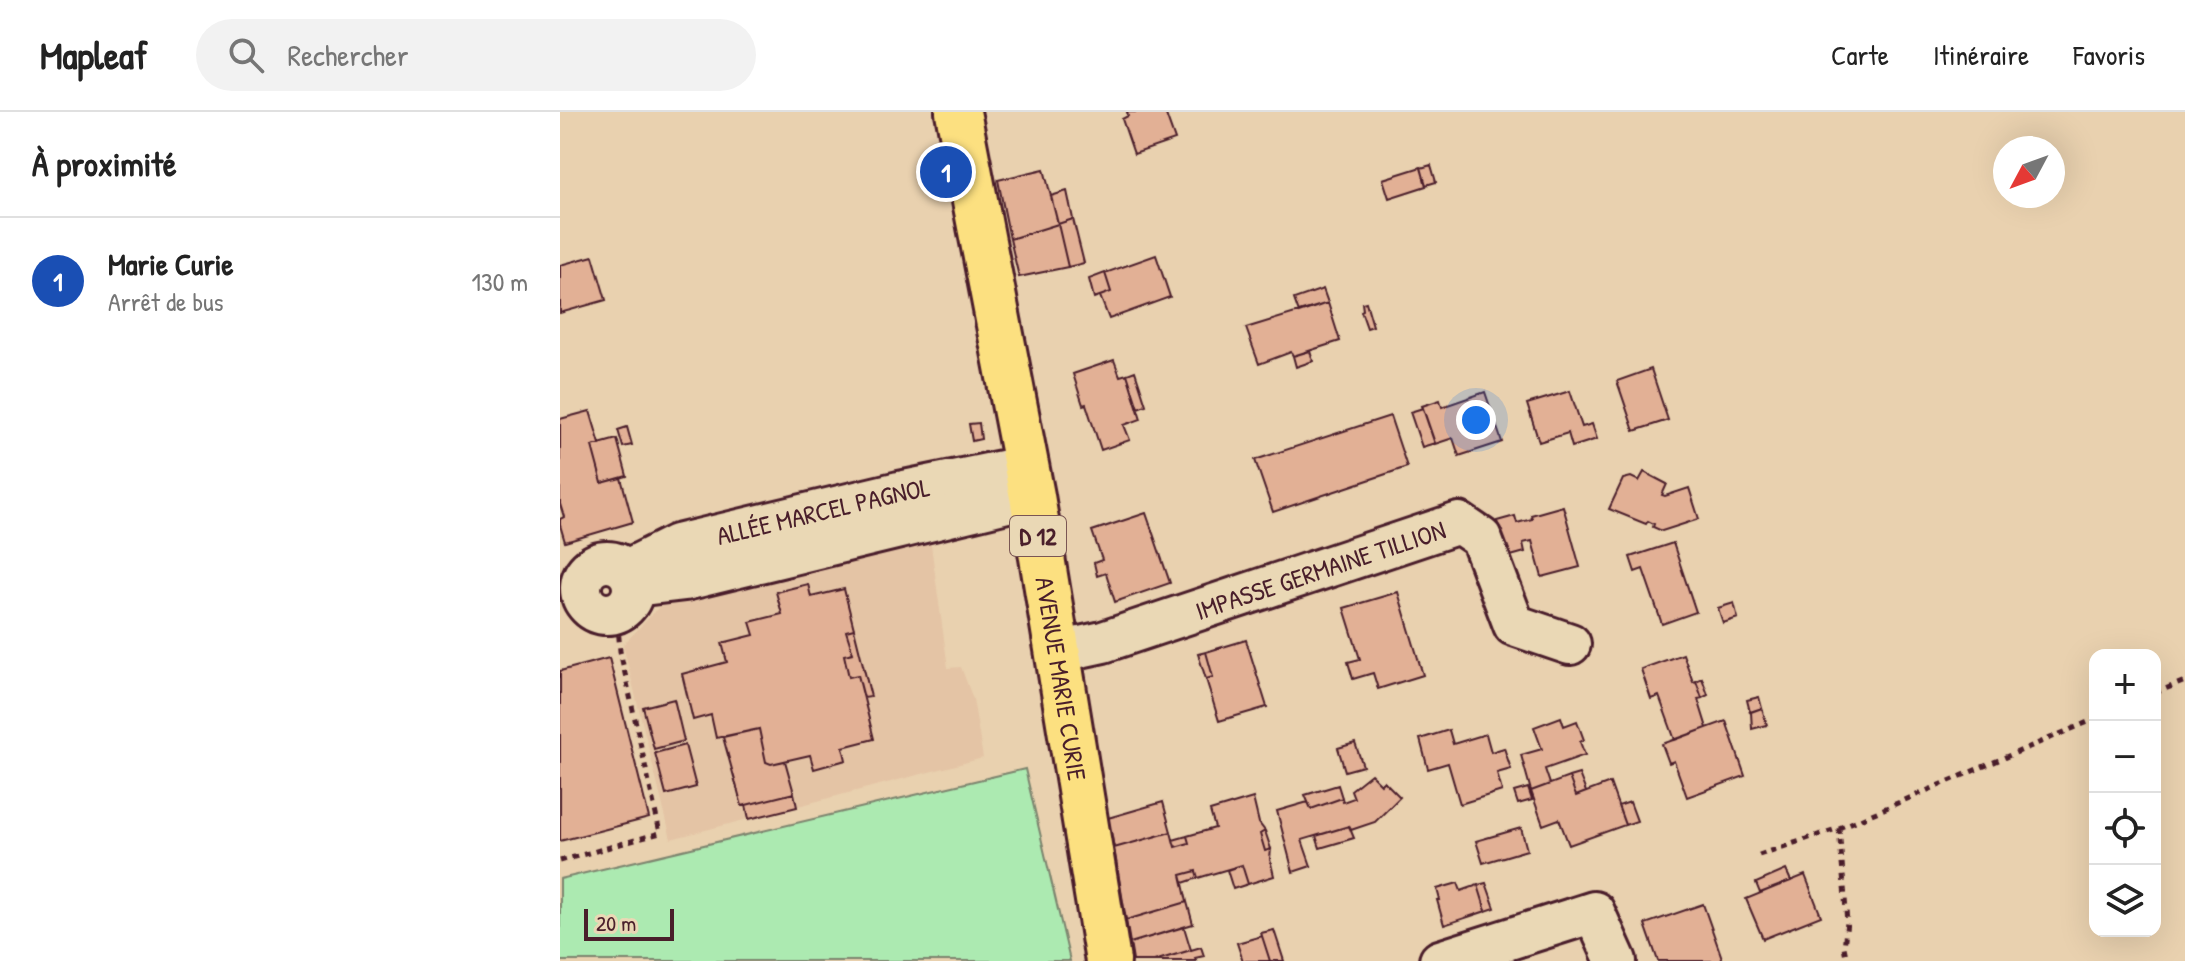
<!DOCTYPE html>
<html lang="fr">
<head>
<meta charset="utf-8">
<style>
	body { margin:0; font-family:"Patrick Hand",sans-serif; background:#f2f2f2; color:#222 }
	.controls { position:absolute; right:24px; bottom:24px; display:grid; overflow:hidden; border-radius:16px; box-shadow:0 8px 32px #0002 }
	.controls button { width:72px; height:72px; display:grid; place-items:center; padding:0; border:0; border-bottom:2px solid #e0e0e0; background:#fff; color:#222; font:40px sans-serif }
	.compass { position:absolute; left:1433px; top:24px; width:72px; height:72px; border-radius:50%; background:#fff; box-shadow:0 8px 32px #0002; rotate:229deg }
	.scale { position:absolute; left:24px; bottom:20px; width:90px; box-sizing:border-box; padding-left:8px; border:4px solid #4a1f2b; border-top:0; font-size:22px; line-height:28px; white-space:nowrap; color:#4a1f2b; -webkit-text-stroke:6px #ead8b5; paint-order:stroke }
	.you { position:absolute; left:916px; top:308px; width:28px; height:28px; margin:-20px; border:6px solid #fff; border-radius:50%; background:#1a73e8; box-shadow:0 0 0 12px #1a73e833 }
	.badge { display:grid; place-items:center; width:52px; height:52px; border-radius:50%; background:#0b8043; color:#fff; font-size:26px; font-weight:700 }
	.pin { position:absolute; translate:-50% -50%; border:4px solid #fff; box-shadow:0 2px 8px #0006 }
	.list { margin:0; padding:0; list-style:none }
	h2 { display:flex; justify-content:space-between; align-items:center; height:104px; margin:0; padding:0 32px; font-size:34px }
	h2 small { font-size:26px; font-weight:400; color:#767676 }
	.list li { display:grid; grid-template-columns:52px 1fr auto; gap:24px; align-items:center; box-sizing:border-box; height:128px; padding:0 32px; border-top:2px solid #e0e0e0 }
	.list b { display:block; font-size:30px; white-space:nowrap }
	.list p { margin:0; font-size:26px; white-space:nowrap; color:#767676 }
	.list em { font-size:26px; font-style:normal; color:#767676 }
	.icon { flex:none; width:44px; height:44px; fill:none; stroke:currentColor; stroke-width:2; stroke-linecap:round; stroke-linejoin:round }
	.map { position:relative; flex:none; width:1625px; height:849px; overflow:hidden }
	header { display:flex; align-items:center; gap:48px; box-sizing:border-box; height:112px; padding:0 40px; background:#fff; border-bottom:2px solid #e0e0e0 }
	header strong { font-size:38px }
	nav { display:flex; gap:44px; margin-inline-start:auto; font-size:28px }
	.search { width:560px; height:72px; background:#f2f2f2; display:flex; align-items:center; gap:20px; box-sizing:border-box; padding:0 28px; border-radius:44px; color:#767676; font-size:30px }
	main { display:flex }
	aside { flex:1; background:#fff }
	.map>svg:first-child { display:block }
</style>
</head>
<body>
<header>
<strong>Mapleaf</strong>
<div class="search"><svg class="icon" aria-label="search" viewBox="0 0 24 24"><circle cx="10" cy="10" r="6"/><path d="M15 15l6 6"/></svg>Rechercher</div>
<nav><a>Carte</a><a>Itinéraire</a><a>Favoris</a></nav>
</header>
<main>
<aside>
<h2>À proximité<small></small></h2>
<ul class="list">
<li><span class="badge" style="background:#1a4fb4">1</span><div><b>Marie Curie</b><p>Arrêt de bus</p></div><em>130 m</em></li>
</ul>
</aside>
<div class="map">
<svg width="1625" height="849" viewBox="0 0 1625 849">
	<rect width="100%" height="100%" fill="#e9d1af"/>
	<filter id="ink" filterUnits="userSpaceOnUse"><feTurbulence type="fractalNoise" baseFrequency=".0125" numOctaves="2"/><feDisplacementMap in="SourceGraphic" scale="16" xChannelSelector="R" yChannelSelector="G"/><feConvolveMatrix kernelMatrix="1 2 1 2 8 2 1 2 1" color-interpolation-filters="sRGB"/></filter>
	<g filter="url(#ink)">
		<path fill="#e4c4a5" d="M364 426 371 433 388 556 401 555 413 587 423 646 111 727 63 533 100 494Z"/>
		<path fill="#aceab1" stroke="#7b846e" stroke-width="2" d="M465 657 510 849H0V767Z"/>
		<path fill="#e2b095" stroke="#4a1f2b" stroke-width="2" d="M567 0H605L615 28 574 42 562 7 568 4Z
			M871 53 876 70 866 73 861 56Z
			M861 55 866 74 829 86 823 67Z
			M484 57 498 112 450 127 438 68Z
			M507 79 513 107 498 112 491 84Z
			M513 107 524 151 508 155 498 112Z
			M498 112 508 155 459 165 450 127Z
			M596 143 610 185 549 207 540 184 551 180 545 161Z
			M33 144 46 188 0 201V153Z
			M545 161 551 180 534 186 529 167Z
			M763 177 768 191 739 201 734 187Z
			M806 190 813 214 807 216 801 199 803 198 802 191Z
			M768 191 780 229 733 244 731 240 699 252 686 216Z
			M750 239 753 249 736 255 733 244Z
			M554 248 560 264 567 262 581 307 564 313 570 328 541 338 526 292 523 293 513 262Z
			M1091 257 1108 308 1074 319 1057 269Z
			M575 259 586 293 578 296 567 262Z
			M1010 279 1022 315 1032 312 1037 327 1012 335 1008 321 979 330 967 292Z
			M925 280 942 330 899 344 893 326 875 332 862 294 880 288 882 295Z
			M863 296 875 331 862 335 850 300Z
			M30 299 40 332 32 334 42 371 61 366 73 410 5 430 0 413V407L4 405 0 392V307Z
			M830 304 847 355 713 400 695 348Z
			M419 311 421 327 412 329 409 312Z
			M67 315 72 333 63 335 58 318Z
			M57 327 67 364 42 371 32 334Z
			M1084 360 1107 372 1102 383 1105 384 1129 376 1139 407 1102 419 1093 415 1094 412 1088 409 1086 412 1049 397 1063 367 1071 365 1079 369Z
			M1003 394 1020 455 982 465 972 429 963 431 965 440 947 445 937 409 955 404 957 411 972 407 971 403Z
			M586 401 610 471 555 490 546 461 537 464 534 451 542 448 532 419Z
			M1113 431 1136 500 1102 512 1083 457 1075 460 1070 445Z
			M248 472 251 485 284 477 294 517 286 519 293 541 284 543 289 565 298 563 314 627 283 635 286 648 254 657 250 643 211 652 206 650 199 617 156 626 151 603 133 608 122 562 167 550 162 531 194 523 190 510 222 502 216 480Z
			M838 480 863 563 818 577 813 561 793 567 788 550 800 547 784 496Z
			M1174 491 1178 506 1163 511 1158 496Z
			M294 517 311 585 304 586 298 563 289 565 284 543 293 541 286 519Z
			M686 528 707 595 659 609 646 567 653 565 646 540Z
			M646 540 653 565 646 567 638 542Z
			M1123 542 1133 570 1136 569 1142 586 1138 587 1147 616 1115 628 1099 584 1091 587 1081 557Z
			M49 546 89 706 0 729V559Z
			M1142 566 1148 583 1142 586 1136 569Z
			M1199 585 1202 596 1190 600 1187 588Z
			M114 587 124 629 94 637 83 595Z
			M1202 596 1207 613 1192 617 1191 600Z
			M1001 605 1004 614 1017 609 1024 628 1020 630 1025 643 985 657 990 672 971 679 961 643 982 637 974 615Z
			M1166 609 1185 664 1127 685 1114 649 1109 651 1102 632Z
			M199 617 206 650 211 652 225 649 234 681 182 694 163 625Z
			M889 618 893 632 926 622 931 640 944 636 951 657 937 661 942 679 900 692 888 651 868 657 860 627Z
			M795 631 803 654 785 659 778 636Z
			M125 633 136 675 106 683 95 641Z
			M811 662 821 672 824 669 840 685 815 710 791 718 789 714 742 728 751 754 733 760 717 699 748 690 751 697 782 686 783 690 794 686 791 678Z
			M1019 662 1026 680 1016 684 1009 665Z
			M1009 665 1016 684 1050 671 1065 713 1009 733 999 707 983 713 971 679Z
			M778 673 782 686 751 697 745 683Z
			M968 676 972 688 958 692 954 680Z
			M234 681 237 695 189 707 186 693Z
			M693 686 699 711 705 719 700 722 705 739 711 737 710 747 714 764 688 772 682 753 638 766 636 759 621 763 627 790 566 808 554 736 611 720 615 735 629 731 627 724 655 716 650 699Z
			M603 690 611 720 554 736 548 706Z
			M1070 690 1077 709 1065 713 1058 694Z
			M789 714 794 726 760 736 756 724Z
			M961 716 967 738 923 751 916 729Z
			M705 719 711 737 705 739 700 722Z
			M627 724 629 731 615 735 613 728Z
			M682 753 688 772 673 777 667 758Z
			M1226 758 1231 769 1200 781 1196 771Z
			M636 759 638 766 623 771 621 763Z
			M1245 763 1261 804 1203 827 1186 787Z
			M898 771 901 779 918 773 926 799 884 813 877 788H880L877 777Z
			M926 771 935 796 926 799 918 773Z
			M627 790 633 812 570 831 566 808Z
			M1143 792 1163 849H1098L1085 812Z
			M624 815 631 838 594 849H573L570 831Z
			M714 818 724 849H710L702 824 701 821Z
			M702 824 710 849H683L677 831Z
			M641 835 644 844 635 846 636 849H594Z"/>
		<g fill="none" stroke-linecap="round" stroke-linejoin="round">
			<g stroke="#4a1f2b" stroke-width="46">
				<g id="minor">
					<circle cx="47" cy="476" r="26"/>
					<path id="s1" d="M67 458 117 433 339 380 466 354"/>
					<path d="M74 474 125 468 472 384"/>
					<path id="s2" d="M497 540 543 530 899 411 921 426 954 513 1010 532"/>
					<path d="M880 849 1034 800 1056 849"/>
				</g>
			</g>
			<g stroke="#4a1f2b" stroke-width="50">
				<g id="major">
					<path id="s3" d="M398 0 472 384 548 849"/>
				</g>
			</g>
			<path stroke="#4a1f2b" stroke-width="5" stroke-dasharray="6 6" stroke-linecap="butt" d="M1595 581 1625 569
				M1279 716 1287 810 1284 835 1287 849
				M1199 743 1279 716 1535 607
				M0 749 100 721 60 539 57 502"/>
			<use href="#minor" stroke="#ead8b5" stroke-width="40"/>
			<use href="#major" stroke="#fce080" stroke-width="44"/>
		</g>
	</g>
	<g text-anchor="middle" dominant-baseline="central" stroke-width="6" stroke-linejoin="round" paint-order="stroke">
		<rect fill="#ead8b5" stroke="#7a5654" stroke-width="2" x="450" y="404" width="56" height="40" rx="6"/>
		<g font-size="24" font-weight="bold" fill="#4a1f2b">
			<text x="478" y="424">D 12</text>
		</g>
		<g font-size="26" fill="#4a1f2b" stroke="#ead8b5">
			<text stroke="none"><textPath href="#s1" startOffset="206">ALLÉE MARCEL PAGNOL</textPath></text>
			<text stroke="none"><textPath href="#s2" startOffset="276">IMPASSE GERMAINE TILLION</textPath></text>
			<text stroke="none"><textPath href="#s3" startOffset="576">AVENUE MARIE CURIE</textPath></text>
		</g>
	</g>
</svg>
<div class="controls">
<button>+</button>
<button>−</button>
<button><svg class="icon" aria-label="locate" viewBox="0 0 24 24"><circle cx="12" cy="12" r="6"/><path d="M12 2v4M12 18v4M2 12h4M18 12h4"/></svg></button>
<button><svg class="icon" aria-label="layers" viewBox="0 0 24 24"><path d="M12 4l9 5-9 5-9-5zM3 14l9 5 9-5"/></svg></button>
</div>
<svg class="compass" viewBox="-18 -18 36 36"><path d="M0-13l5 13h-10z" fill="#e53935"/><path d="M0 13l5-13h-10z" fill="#767676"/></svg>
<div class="scale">20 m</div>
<div class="you"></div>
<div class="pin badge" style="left:386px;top:60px;background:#1a4fb4">1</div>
</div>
</main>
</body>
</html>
